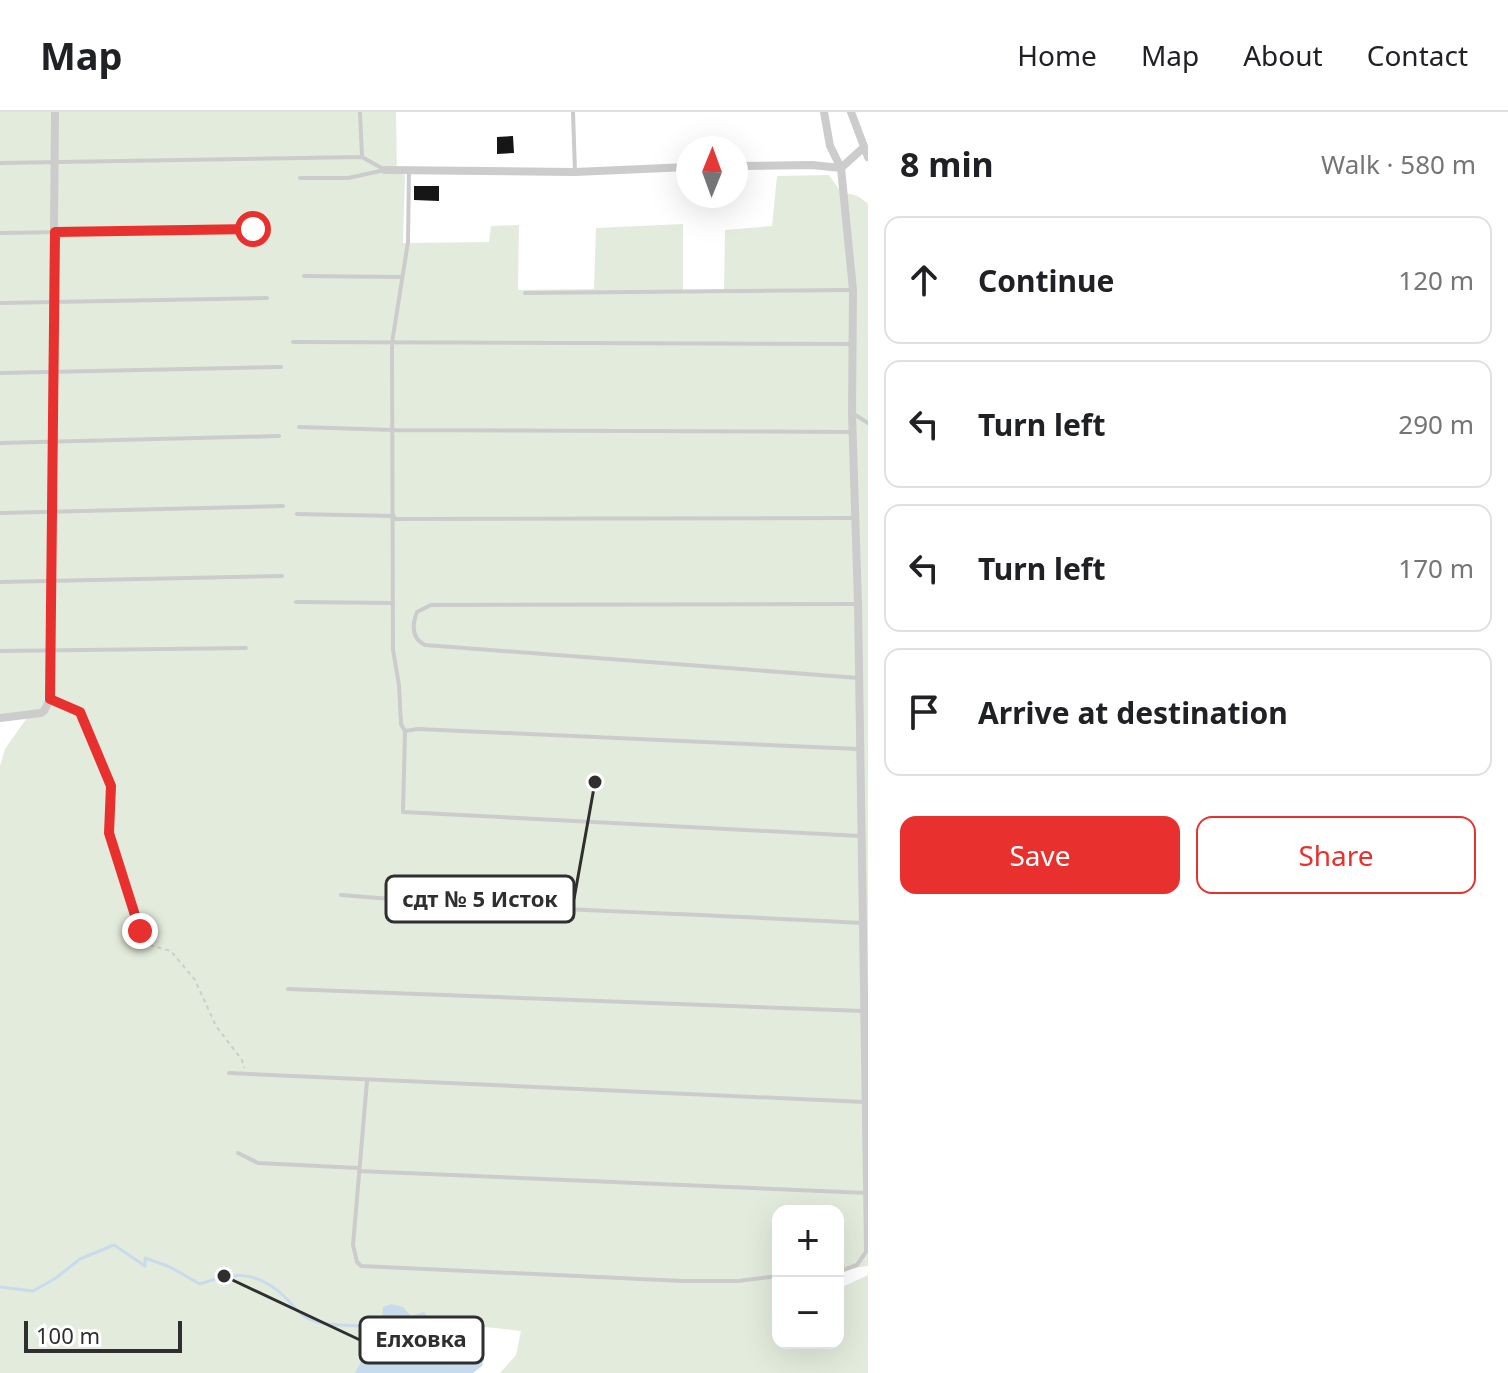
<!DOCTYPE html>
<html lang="en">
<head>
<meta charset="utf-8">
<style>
	body { margin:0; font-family:"Noto Sans",sans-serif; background:#f2f2f2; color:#202124 }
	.controls { position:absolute; right:24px; bottom:24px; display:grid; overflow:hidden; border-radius:16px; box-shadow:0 8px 32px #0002 }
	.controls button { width:72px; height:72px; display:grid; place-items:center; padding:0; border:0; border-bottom:2px solid #e0e0e0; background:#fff; color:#202124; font:40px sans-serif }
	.compass { position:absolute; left:676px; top:24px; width:72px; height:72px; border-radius:50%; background:#fff; box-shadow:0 8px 32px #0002; rotate:1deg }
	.scale { position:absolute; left:24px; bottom:20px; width:158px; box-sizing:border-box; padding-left:8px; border:4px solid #2f2f2f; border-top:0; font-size:22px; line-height:28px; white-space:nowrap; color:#2f2f2f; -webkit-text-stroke:6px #fff; paint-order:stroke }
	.stop { position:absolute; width:24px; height:24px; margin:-18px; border:6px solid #e8312e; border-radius:50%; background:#fff }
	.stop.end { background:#e8312e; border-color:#fff; box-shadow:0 2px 8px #0008 }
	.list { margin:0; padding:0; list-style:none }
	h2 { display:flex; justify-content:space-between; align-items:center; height:104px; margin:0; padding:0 32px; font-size:34px }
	h2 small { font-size:26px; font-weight:400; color:#757577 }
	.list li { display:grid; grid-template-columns:52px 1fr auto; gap:24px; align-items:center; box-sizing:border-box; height:128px; margin:0 16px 16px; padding:0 16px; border:2px solid #e0e0e0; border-radius:16px }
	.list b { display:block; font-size:30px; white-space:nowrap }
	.list em { font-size:26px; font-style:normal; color:#757577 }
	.actions { display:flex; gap:16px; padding:24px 32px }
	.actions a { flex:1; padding:18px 0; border:2px solid #e8312e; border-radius:16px; text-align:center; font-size:28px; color:#e8312e }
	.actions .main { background:#e8312e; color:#fff }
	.icon { flex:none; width:44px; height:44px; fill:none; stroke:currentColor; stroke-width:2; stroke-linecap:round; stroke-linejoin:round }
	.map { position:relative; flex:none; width:868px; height:1261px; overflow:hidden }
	header { display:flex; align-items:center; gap:48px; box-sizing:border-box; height:112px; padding:0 40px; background:#fff; border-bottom:2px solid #e0e0e0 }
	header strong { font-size:38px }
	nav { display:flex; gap:44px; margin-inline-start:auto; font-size:28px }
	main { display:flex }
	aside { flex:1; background:#fff }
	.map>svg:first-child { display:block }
</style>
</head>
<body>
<header>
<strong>Map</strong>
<nav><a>Home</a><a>Map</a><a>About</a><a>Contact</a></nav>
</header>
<main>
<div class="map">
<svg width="868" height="1261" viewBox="0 0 868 1261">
	<rect width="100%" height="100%" fill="#fff"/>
	<path fill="#e3ecdc" d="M0 0H396L397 61 405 63 403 131 489 130 491 114 519 113 518 178 594 177 596 116 683 112V181L724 178 725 118 772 114 777 64 829 63 843 83C854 80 860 85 868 92V1154L845 1157 838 1164V1099H778V1231H838V1177L868 1163V1261H500L516 1243 521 1219 457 1212 451 1261H0V654L5 637 31 600 0 602Z"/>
	<path fill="#c8dbec" d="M391 1192 403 1195 411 1204 424 1200 429 1206 475 1216 478 1234 484 1246 482 1254 473 1261H355L364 1244 376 1231 375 1224 382 1211 383 1195Z"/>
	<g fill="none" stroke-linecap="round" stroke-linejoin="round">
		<path stroke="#c8dbec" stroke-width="3" d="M0 1175 33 1179 56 1166 80 1147 114 1133 145 1154V1146L170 1155 200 1172C234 1160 257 1158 285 1185 292 1192 299 1202 307 1206 331 1218 357 1209 380 1219"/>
	</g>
	<path fill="#161616" d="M513 24 514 41 497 42V25Z
		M414 74H439V89L414 88Z"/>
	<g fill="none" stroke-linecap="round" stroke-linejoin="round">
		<path stroke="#ccc" stroke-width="2" stroke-dasharray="4 4" stroke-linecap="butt" d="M58 591 80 600 111 674 109 721 146 832 171 839 195 868 216 914 242 948 244 956"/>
		<path stroke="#ccc" stroke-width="4" d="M360 0 362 45
			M573 0 575 60
			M0 51 362 45 385 58
			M409 59 408 130 392 231 393 538 399 573 401 612 405 619 403 700 860 724
			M300 66H348L385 58
			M0 121 253 117
			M304 164 401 165
			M525 181 851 178
			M0 191 267 186
			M293 230 852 232
			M0 261 281 255
			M854 302 868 311
			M299 315 394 318 853 320
			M0 331 279 324
			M0 401 283 394
			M297 402 394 404
			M395 407 854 406
			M0 470 282 464
			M296 490 393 491
			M858 492 431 493 417 500C412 513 411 526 425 533L859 566
			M0 539 246 536
			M405 619 418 617 858 637
			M341 783C514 798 688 801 862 811
			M288 877 863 899
			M229 961 864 990
			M367 969 353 1133 357 1150 361 1154 683 1169H738L778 1164
			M238 1041 258 1051 359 1056
			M359 1059 867 1081
			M838 1160 857 1153 868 1137"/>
		<path stroke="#ccc" stroke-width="8" d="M824 0 830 34 841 56 853 178 852 301 858 492 868 1137
			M851 0 868 45
			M736 54 812 53 841 56 863 36
			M385 58 575 60 688 55
			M0 606 41 601 44 599 50 587 55 0"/>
	</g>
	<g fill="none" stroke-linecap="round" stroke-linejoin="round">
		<path stroke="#e8312e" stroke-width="10" d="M140 819 109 721 111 674 80 600 50 587 55 120 253 117"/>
	</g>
	<path fill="none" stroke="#2f2f2f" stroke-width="3" d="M595 670L574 787M224 1164L360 1228"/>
	<g fill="#2f2f2f" stroke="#fff" stroke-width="3">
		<circle cx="595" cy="670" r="8"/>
		<circle cx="224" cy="1164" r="8"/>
	</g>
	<g fill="#fff" stroke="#2f2f2f" stroke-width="3">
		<rect x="386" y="764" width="188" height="46" rx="8"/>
		<rect x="360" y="1205" width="123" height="46" rx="8"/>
	</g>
	<g font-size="22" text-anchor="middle" font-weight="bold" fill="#2f2f2f">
		<text x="480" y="795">сдт № 5 Исток</text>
		<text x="421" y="1235">Елховка</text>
	</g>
</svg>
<div class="controls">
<button>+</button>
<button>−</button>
</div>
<svg class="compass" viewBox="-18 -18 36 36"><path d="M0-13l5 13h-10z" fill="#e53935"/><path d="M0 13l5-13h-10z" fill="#757577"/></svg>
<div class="scale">100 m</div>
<div class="stop" style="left:253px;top:117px"></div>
<div class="stop end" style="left:140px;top:819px"></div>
</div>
<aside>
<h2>8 min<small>Walk · 580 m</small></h2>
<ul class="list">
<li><svg class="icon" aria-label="ahead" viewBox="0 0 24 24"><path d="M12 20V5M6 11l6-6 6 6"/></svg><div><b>Continue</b></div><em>120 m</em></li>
<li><svg class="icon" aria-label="left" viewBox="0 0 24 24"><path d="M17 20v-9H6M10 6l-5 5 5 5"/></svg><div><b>Turn left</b></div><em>290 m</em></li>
<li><svg class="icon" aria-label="left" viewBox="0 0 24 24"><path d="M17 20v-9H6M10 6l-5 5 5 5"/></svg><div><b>Turn left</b></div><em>170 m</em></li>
<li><svg class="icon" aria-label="arrive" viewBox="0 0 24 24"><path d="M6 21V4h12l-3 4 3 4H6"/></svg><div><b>Arrive at destination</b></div></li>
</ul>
<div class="actions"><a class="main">Save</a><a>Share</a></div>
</aside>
</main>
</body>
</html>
